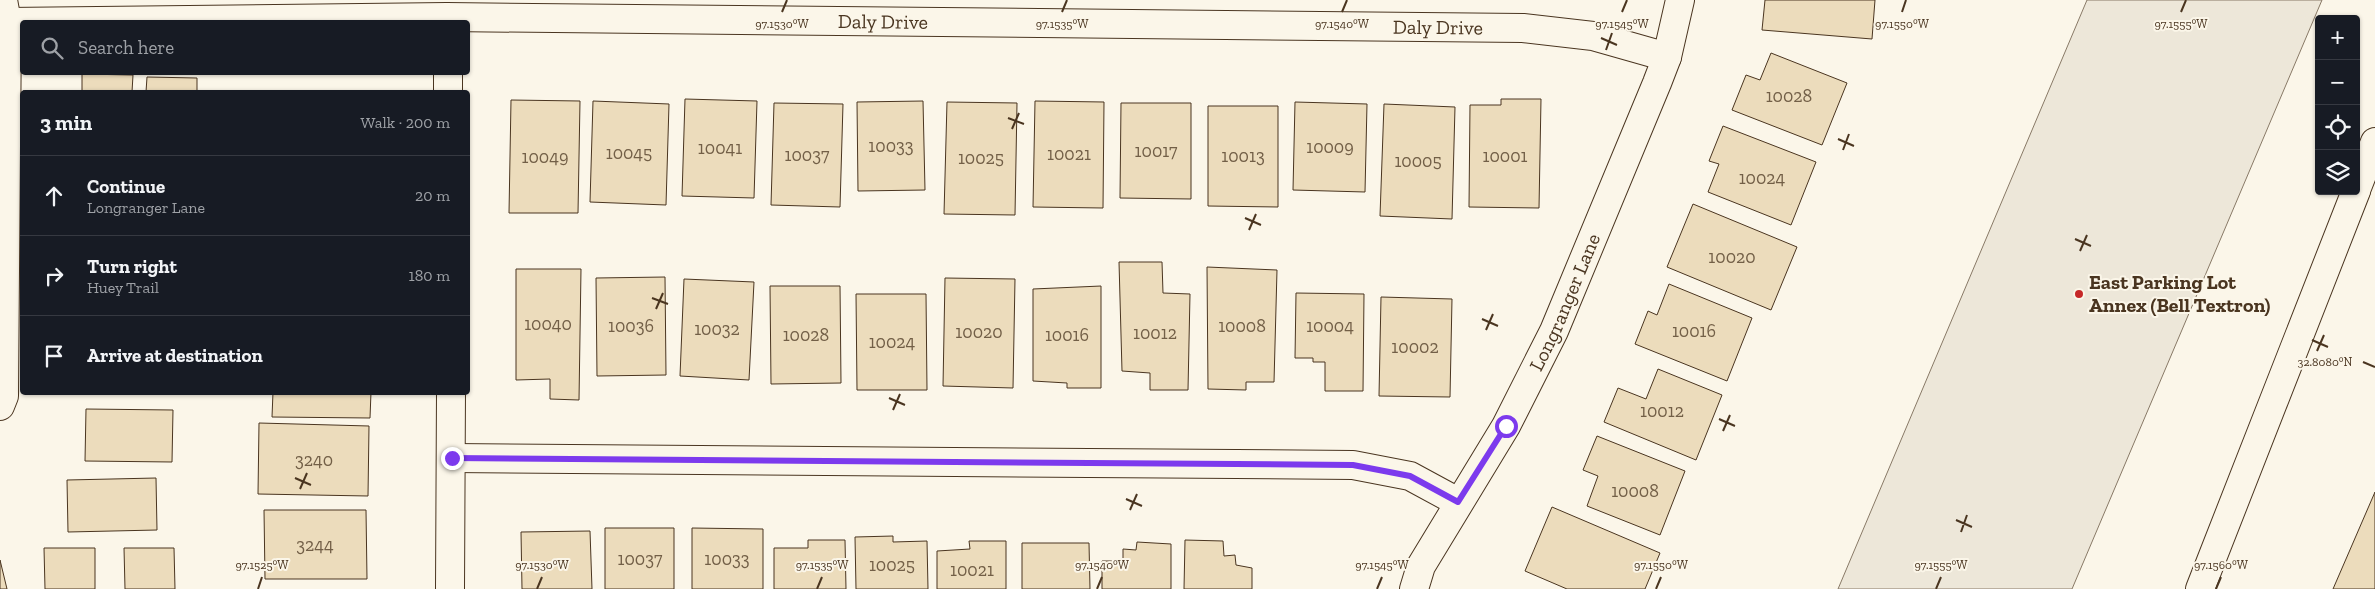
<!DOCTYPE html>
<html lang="en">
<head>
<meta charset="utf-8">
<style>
	body { margin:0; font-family:"Zilla Slab",serif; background:#20242c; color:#f1f3f6 }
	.controls { position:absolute; right:15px; top:15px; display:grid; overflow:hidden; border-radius:5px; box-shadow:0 1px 4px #0004 }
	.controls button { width:45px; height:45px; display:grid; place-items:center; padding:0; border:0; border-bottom:1px solid #363941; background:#171b24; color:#f1f3f6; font:25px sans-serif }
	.stop { position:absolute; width:15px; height:15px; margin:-11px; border:4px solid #7c3aed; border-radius:50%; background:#fff }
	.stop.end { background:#7c3aed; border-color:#fff; box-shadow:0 1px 5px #0008 }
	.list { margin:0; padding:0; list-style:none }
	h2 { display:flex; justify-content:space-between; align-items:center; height:65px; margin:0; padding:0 20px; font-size:21px }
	h2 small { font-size:16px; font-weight:400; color:#9ea1a6 }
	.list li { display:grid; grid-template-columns:32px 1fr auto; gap:15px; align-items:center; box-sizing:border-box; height:80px; padding:0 20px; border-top:1px solid #363941 }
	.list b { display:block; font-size:19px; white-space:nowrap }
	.list p { margin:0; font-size:16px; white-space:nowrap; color:#9ea1a6 }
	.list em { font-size:16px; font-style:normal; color:#9ea1a6 }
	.icon { flex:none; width:28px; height:28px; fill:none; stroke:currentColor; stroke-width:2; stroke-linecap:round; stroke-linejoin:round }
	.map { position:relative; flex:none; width:2375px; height:589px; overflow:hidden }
	.search { position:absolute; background:#171b24; box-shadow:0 1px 4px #0004; left:20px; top:20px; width:450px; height:55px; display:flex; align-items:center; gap:12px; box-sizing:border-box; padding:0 18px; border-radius:5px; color:#9ea1a6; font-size:19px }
	.panel { position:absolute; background:#171b24; box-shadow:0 1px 4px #0004; left:20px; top:90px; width:450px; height:305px; border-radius:5px }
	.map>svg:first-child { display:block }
</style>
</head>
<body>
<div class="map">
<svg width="2375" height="589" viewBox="0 0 2375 589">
	<rect width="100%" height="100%" fill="#fbf6e9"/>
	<path fill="#ede7d9" stroke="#887966" d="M2087 0H2322L2072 589H1838Z"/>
	<path fill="#ecdcbc" stroke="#4a3520" d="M1765 0H1875L1872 39 1762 30Z
		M1771 53 1847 83 1822 145 1732 110 1746 75 1760 80Z
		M82 74 133 75 132 92H82Z
		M147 77 197 78V92H146Z
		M23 91H60V92H23Z
		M685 99 757 101 754 198 682 196Z
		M1501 99H1541L1539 208 1469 207 1470 105H1501Z
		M511 100 580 101 578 213H509Z
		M593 101 669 104 666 205 590 202Z
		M923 101 925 190 858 191 857 102Z
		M1035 101 1104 102 1103 208 1033 207Z
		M947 102 1017 103 1015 215 944 214Z
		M1295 102 1367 104 1365 192 1293 190Z
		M774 103 843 104 840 207 771 205Z
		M1121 103H1191V199L1120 198Z
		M1384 104 1455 107 1452 219 1380 216Z
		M1208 106H1278V207L1208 206Z
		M1723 126 1816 162 1791 225 1708 192 1719 164 1709 161Z
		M1693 204 1797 247 1771 310 1667 267Z
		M1119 262H1162L1163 293 1190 294 1188 390H1150V373L1122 371Z
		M1207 267 1277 270 1274 382H1246V390L1208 389Z
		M516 269H581L579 400 550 399V379L516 380Z
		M665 277 666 375 597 376 596 278Z
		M945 278 1015 279 1013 388 943 386Z
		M684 279 754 282 749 380 680 376Z
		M1669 284 1752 318 1727 381 1635 344 1648 311 1657 315Z
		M770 286H840L841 383 771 384Z
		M1101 286V388H1067V383L1033 381V289Z
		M1296 293 1364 294 1363 391H1325V362H1313V358H1295Z
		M856 294H926L927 390H857Z
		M1381 297 1452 299 1450 397 1379 396Z
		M1658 369 1722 395 1696 460 1604 422 1618 388 1646 399Z
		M273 392H371L370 418 272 417Z
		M86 409 173 410 172 462 85 461Z
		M259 423 369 426 368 496 258 494Z
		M1597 436 1685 471 1660 535 1587 506 1598 476 1583 470Z
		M156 478 157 530 68 532 67 480Z
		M2375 492V589H2333Z
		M1552 507 1660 553 1645 589H1567L1525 571Z
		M264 510H366L367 579H265Z
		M605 528H674V589H605Z
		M692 528 763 529V589H692Z
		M590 531 592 589H522L521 532Z
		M893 536V542L927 541 928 589H856L855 537Z
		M808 540H845L846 589H774V548H808Z
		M1185 540 1223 541 1224 556 1235 555 1236 565 1252 568V589H1184Z
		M969 541H1006V589H937V551L970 549Z
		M1137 542 1171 544V589H1102V561H1123V549L1136 550Z
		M1022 543H1089L1090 589H1022Z
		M44 548H95V589H45Z
		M124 548H174L175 589H125Z
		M0 560 7 589H0Z"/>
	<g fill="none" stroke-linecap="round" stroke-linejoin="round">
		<g stroke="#4a3520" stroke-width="30">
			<g id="minor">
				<path id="s1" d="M7 22 447 17 1523 28 1593 36 1667 57"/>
				<path d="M448 72V92"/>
				<path d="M2356 190 2375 142"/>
				<path d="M0 406 4 396 7 22 3 0"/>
				<path d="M452 458 1353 465 1410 476 1458 502"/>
				<path d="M450 589 451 392"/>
				<path id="s2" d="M1414 589 1421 566 1506 426 1554 331 1657 83 1667 57 1680 0"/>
				<path d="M2200 589 2356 191"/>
			</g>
		</g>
		<use href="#minor" stroke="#fbf6e9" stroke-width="28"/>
	</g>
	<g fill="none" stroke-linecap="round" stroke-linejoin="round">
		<path stroke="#7c3aed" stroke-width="6" d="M452 458 1353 465 1410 476 1458 502 1506 426"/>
	</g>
	<path fill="none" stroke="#4a3520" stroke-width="2" d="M782 12 787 0M1062 12 1067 0M1342 12 1347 0M1622 12 1627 0M1902 12 1906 0M2181 12 2186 0M1601 38 1617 45M1606 50 1612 33M1008 118 1024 124M1012 129 1019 113M1838 139 1854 146M1843 150 1849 134M1245 218 1261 225M1249 230 1256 214M2075 239 2091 246M2080 251 2087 235M652 298 668 304M656 309 663 293M1482 319 1498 326M1486 330 1493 314M2312 340 2328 347M2317 351 2324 335M2363 362 2375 367M889 398 905 405M893 410 900 394M1719 419 1735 426M1723 431 1730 415M295 478 311 485M300 489 307 473M1126 499 1142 506M1130 510 1137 494M1956 520 1972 527M1961 532 1967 515M258 589 262 577M537 589 542 577M817 589 822 577M1097 589 1102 577M1377 589 1382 577M1656 589 1661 577M1936 589 1941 577M2216 589 2221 577"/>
	<circle fill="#c62828" stroke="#fbf6e9" stroke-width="2" cx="2079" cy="294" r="5"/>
	<g text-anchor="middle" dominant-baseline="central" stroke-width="4" stroke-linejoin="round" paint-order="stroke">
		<g font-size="18" fill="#725f47">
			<text x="1789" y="96">10028</text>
			<text x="891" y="146">10033</text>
			<text x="1330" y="147">10009</text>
			<text x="720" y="148">10041</text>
			<text x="1156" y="151">10017</text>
			<text x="629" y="153">10045</text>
			<text x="1069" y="154">10021</text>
			<text x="807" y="155">10037</text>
			<text x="1243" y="156">10013</text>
			<text x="1505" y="156">10001</text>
			<text x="545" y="157">10049</text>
			<text x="981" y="158">10025</text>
			<text x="1418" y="161">10005</text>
			<text x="1762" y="178">10024</text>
			<text x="1732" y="257">10020</text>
			<text x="548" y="324">10040</text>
			<text x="631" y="326">10036</text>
			<text x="1242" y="326">10008</text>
			<text x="1330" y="326">10004</text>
			<text x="717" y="329">10032</text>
			<text x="1694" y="331">10016</text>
			<text x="979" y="332">10020</text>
			<text x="1155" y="333">10012</text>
			<text x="806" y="335">10028</text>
			<text x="1067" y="335">10016</text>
			<text x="892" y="342">10024</text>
			<text x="1415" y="347">10002</text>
			<text x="1662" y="411">10012</text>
			<text x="314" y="460">3240</text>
			<text x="1635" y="491">10008</text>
			<text x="315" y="545">3244</text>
			<text x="640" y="559">10037</text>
			<text x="727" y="559">10033</text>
			<text x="892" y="565">10025</text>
			<text x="972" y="570">10021</text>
		</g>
		<g font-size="20" fill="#4a3520" stroke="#fbf6e9">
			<text stroke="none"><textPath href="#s1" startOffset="876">Daly Drive</textPath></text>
			<text stroke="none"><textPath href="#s1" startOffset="1431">Daly Drive</textPath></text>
			<text stroke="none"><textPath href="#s2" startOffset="325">Longranger Lane</textPath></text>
		</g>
		<g font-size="20" font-weight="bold" fill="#4a3520" stroke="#fbf6e9" text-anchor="start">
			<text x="2089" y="282">East Parking Lot<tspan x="2089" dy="23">Annex (Bell Textron)</tspan></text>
		</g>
	</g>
	<g font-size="12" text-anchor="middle" fill="#4a3520" stroke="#fbf6e9" stroke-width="4" stroke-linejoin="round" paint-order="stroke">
		<text x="782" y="28">97.1530°W</text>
		<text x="1062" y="28">97.1535°W</text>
		<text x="1342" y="28">97.1540°W</text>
		<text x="1622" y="28">97.1545°W</text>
		<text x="1902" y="28">97.1550°W</text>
		<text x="2181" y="28">97.1555°W</text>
		<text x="2325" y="366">32.8080°N</text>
		<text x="262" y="569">97.1525°W</text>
		<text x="542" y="569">97.1530°W</text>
		<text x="822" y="569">97.1535°W</text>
		<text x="1102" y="569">97.1540°W</text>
		<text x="1382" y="569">97.1545°W</text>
		<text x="1661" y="569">97.1550°W</text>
		<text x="1941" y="569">97.1555°W</text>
		<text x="2221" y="569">97.1560°W</text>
	</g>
</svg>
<div class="controls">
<button>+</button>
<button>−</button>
<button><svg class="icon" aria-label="locate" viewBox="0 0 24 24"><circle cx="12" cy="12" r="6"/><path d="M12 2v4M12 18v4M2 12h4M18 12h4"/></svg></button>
<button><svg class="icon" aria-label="layers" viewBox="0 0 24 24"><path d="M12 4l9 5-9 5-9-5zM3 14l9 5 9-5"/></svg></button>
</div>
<div class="stop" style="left:1506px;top:426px"></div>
<div class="stop end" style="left:452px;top:458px"></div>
<div class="search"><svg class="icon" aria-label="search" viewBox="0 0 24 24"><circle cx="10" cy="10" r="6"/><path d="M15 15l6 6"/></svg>Search here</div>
<section class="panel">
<h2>3 min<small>Walk · 200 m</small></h2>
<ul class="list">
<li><svg class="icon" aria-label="ahead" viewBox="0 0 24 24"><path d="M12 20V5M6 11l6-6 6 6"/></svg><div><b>Continue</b><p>Longranger Lane</p></div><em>20 m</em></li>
<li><svg class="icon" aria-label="right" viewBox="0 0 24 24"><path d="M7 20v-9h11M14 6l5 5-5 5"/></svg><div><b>Turn right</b><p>Huey Trail</p></div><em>180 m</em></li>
<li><svg class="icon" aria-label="arrive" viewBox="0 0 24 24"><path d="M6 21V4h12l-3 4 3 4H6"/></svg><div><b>Arrive at destination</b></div></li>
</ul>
</section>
</div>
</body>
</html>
